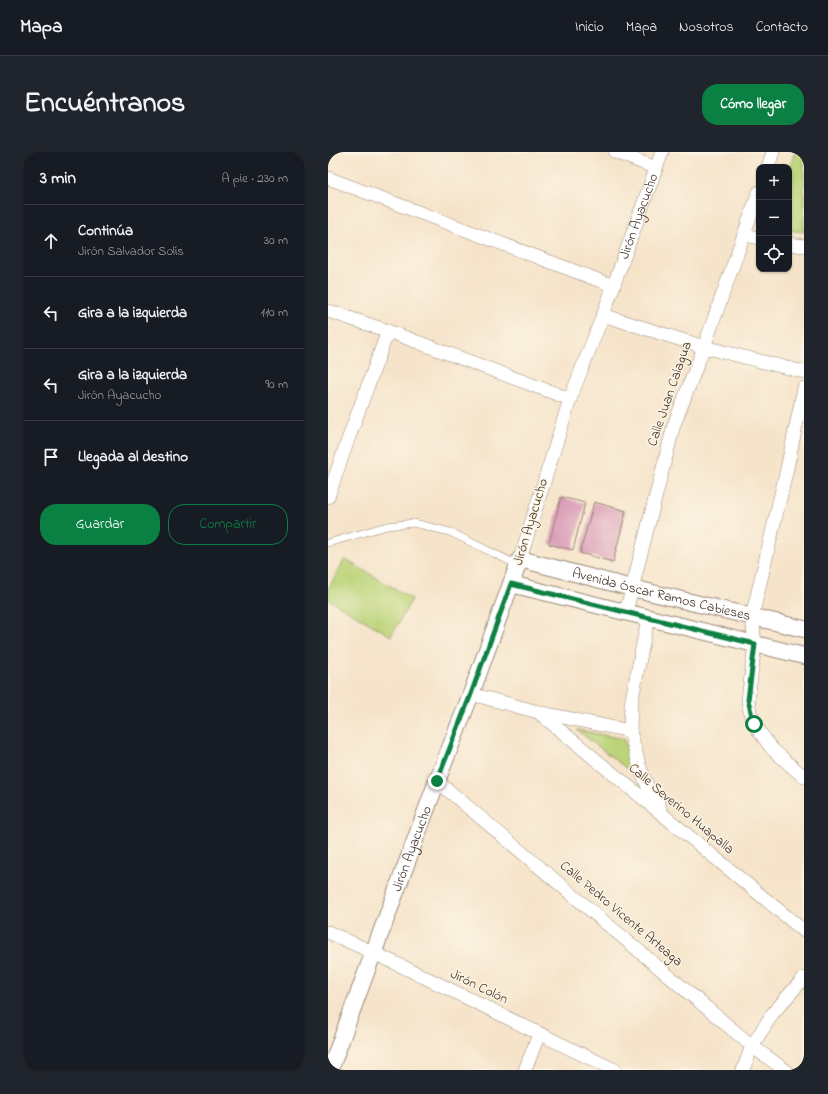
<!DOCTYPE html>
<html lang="es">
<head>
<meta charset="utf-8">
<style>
	body { margin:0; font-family:"Indie Flower",sans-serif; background:#20242c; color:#f1f3f6 }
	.controls { position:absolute; right:12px; top:12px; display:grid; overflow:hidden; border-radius:8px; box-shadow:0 1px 3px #0004 }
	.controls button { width:36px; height:36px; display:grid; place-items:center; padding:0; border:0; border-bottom:1px solid #363941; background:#171b24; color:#f1f3f6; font:20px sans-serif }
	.stop { position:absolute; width:12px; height:12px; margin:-9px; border:3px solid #0b8043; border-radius:50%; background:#fff }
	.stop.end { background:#0b8043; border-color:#fff; box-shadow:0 1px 4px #0008 }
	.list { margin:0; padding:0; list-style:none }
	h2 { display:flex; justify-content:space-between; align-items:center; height:52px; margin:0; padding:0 16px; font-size:17px }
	h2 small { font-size:13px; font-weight:400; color:#9ea1a6 }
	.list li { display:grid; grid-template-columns:26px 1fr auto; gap:12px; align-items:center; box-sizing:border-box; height:72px; padding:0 16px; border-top:1px solid #363941 }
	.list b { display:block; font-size:15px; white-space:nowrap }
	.list p { margin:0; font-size:13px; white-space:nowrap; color:#9ea1a6 }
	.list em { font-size:13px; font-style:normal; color:#9ea1a6 }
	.actions { display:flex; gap:8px; padding:12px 16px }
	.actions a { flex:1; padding:9px 0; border:1px solid #0b8043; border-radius:16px; text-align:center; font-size:14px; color:#0b8043 }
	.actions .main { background:#0b8043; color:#fff }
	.icon { flex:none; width:22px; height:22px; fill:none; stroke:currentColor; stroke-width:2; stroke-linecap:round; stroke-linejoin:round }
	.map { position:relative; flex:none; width:476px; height:918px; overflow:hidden; border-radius:16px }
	header { display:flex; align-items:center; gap:24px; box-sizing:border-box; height:56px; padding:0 20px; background:#171b24; border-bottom:1px solid #363941 }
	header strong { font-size:19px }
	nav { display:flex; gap:22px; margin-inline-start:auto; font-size:14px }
	.intro { display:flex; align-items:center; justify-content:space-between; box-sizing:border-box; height:96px; padding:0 24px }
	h1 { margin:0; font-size:28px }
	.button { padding:10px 18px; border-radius:16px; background:#0b8043; color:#fff; font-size:14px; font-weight:700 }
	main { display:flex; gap:24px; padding:0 24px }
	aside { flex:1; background:#171b24; border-radius:16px; box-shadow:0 1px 3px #0004 }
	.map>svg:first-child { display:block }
</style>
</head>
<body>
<header>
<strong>Mapa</strong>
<nav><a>Inicio</a><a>Mapa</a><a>Nosotros</a><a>Contacto</a></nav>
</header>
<div class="intro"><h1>Encuéntranos</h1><a class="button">Cómo llegar</a></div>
<main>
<aside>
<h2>3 min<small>A pie · 230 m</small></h2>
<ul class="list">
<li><svg class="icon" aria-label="ahead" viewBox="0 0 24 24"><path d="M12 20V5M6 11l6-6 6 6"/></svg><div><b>Continúa</b><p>Jirón Salvador Solís</p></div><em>30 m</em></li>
<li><svg class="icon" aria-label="left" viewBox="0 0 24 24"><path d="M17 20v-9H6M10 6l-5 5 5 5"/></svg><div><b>Gira a la izquierda</b></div><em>110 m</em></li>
<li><svg class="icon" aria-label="left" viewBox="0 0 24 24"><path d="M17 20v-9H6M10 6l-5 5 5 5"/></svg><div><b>Gira a la izquierda</b><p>Jirón Ayacucho</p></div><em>90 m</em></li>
<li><svg class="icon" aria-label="arrive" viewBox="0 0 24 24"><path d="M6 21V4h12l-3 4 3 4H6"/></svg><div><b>Llegada al destino</b></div></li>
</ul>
<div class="actions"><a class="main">Guardar</a><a>Compartir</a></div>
</aside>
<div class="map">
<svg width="476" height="918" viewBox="0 0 476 918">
	<rect width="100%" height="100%" fill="#fcf5e5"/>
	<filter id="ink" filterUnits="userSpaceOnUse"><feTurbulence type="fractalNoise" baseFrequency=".025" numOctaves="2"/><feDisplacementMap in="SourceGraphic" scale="8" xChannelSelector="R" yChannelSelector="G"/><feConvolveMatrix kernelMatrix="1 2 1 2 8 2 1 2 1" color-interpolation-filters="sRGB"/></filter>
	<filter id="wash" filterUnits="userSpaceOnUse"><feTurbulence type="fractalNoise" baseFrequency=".012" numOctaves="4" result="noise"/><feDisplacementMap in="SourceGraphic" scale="16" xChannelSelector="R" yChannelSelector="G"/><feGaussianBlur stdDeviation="0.9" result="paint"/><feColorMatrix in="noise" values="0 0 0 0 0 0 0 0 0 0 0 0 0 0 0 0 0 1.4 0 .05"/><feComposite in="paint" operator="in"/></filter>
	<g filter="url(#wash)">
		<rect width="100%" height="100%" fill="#f6e4ca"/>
		<path fill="#bcd479" stroke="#7c7f4c" d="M467 0H476V80L461 78V16Z
			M17 407 84 447 63 484 0 447V437Z
			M249 578 296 587 307 623Z"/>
		<g id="blocks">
			<path fill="#d798b4" d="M233 345 257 351 245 398 221 392Z
				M266 350 298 359 285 410 252 401Z"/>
		</g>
	</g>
	<g filter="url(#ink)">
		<use href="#blocks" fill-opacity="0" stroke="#988774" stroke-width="1"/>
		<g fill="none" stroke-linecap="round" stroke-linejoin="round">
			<g stroke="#988774" stroke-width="8">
				<path id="service" d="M0 391 59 374 86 371 122 380 190 413"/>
			</g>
			<g stroke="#988774" stroke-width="14">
				<g id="minor">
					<path d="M287 0 328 16"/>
					<path d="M440 15 445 0"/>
					<path d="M0 26 286 134"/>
					<path d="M416 83 431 86"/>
					<path d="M461 92 476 94"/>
					<path d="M0 159 60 179 242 247"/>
					<path d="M275 163 376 195 476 220"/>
					<path d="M476 236 458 321 424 465 427 492 420 548 422 560 426 572 444 597 476 625"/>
					<path d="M0 345 21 285 60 179"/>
					<path id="s1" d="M192 407 242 247 275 163 334 0"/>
					<path d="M298 460 346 273 376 195 431 40"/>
					<path d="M320 466 303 552 302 579 312 616 320 635 332 655"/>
					<path d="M143 542 210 560 302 579"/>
					<path d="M210 560 476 779"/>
					<path d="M109 629 424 894 457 918"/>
					<path d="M0 780C97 823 191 873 287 918"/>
					<path d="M197 918 211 882"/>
					<path d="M415 918 424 894 445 861 476 826"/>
				</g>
			</g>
			<g stroke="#988774" stroke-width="18">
				<g id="tertiary">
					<path d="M183 432 476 504"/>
					<path id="s2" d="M2 918 109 629 143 542 192 407 304 436 476 477"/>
				</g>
			</g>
			<use href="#service" stroke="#fff" stroke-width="7"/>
			<use href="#minor" stroke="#fff" stroke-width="13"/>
			<use href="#tertiary" stroke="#fff" stroke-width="16"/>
		</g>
	</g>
	<g fill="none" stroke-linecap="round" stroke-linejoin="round" filter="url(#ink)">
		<path stroke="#0b8043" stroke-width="5" d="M109 629 143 542 183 432 427 492 420 548 426 572"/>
	</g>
	<g text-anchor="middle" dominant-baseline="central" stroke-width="3" stroke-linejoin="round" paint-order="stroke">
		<g font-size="14" fill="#3b2a1e" stroke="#fcf5e5">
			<text stroke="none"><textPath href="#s1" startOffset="363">Jirón Ayacucho</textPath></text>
			<text transform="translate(342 242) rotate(-71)">Calle Juan Calagua</text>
			<text transform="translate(203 370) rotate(-73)">Jirón Ayacucho</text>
			<text stroke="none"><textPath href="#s2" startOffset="691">Avenida Óscar Ramos Cabieses</textPath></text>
			<text transform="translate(353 657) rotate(40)">Calle Severino Huapalla</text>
			<text stroke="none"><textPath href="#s2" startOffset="236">Jirón Ayacucho</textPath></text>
			<text transform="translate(293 762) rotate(40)">Calle Pedro Vicente Arteaga</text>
			<text transform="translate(151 835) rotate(26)">Jirón Colón</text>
		</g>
	</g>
</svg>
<div class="controls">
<button>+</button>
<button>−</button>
<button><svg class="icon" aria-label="locate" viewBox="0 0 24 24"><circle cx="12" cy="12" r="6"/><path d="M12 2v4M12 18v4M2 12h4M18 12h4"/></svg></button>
</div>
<div class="stop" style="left:426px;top:572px"></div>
<div class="stop end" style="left:109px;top:629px"></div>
</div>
</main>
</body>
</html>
